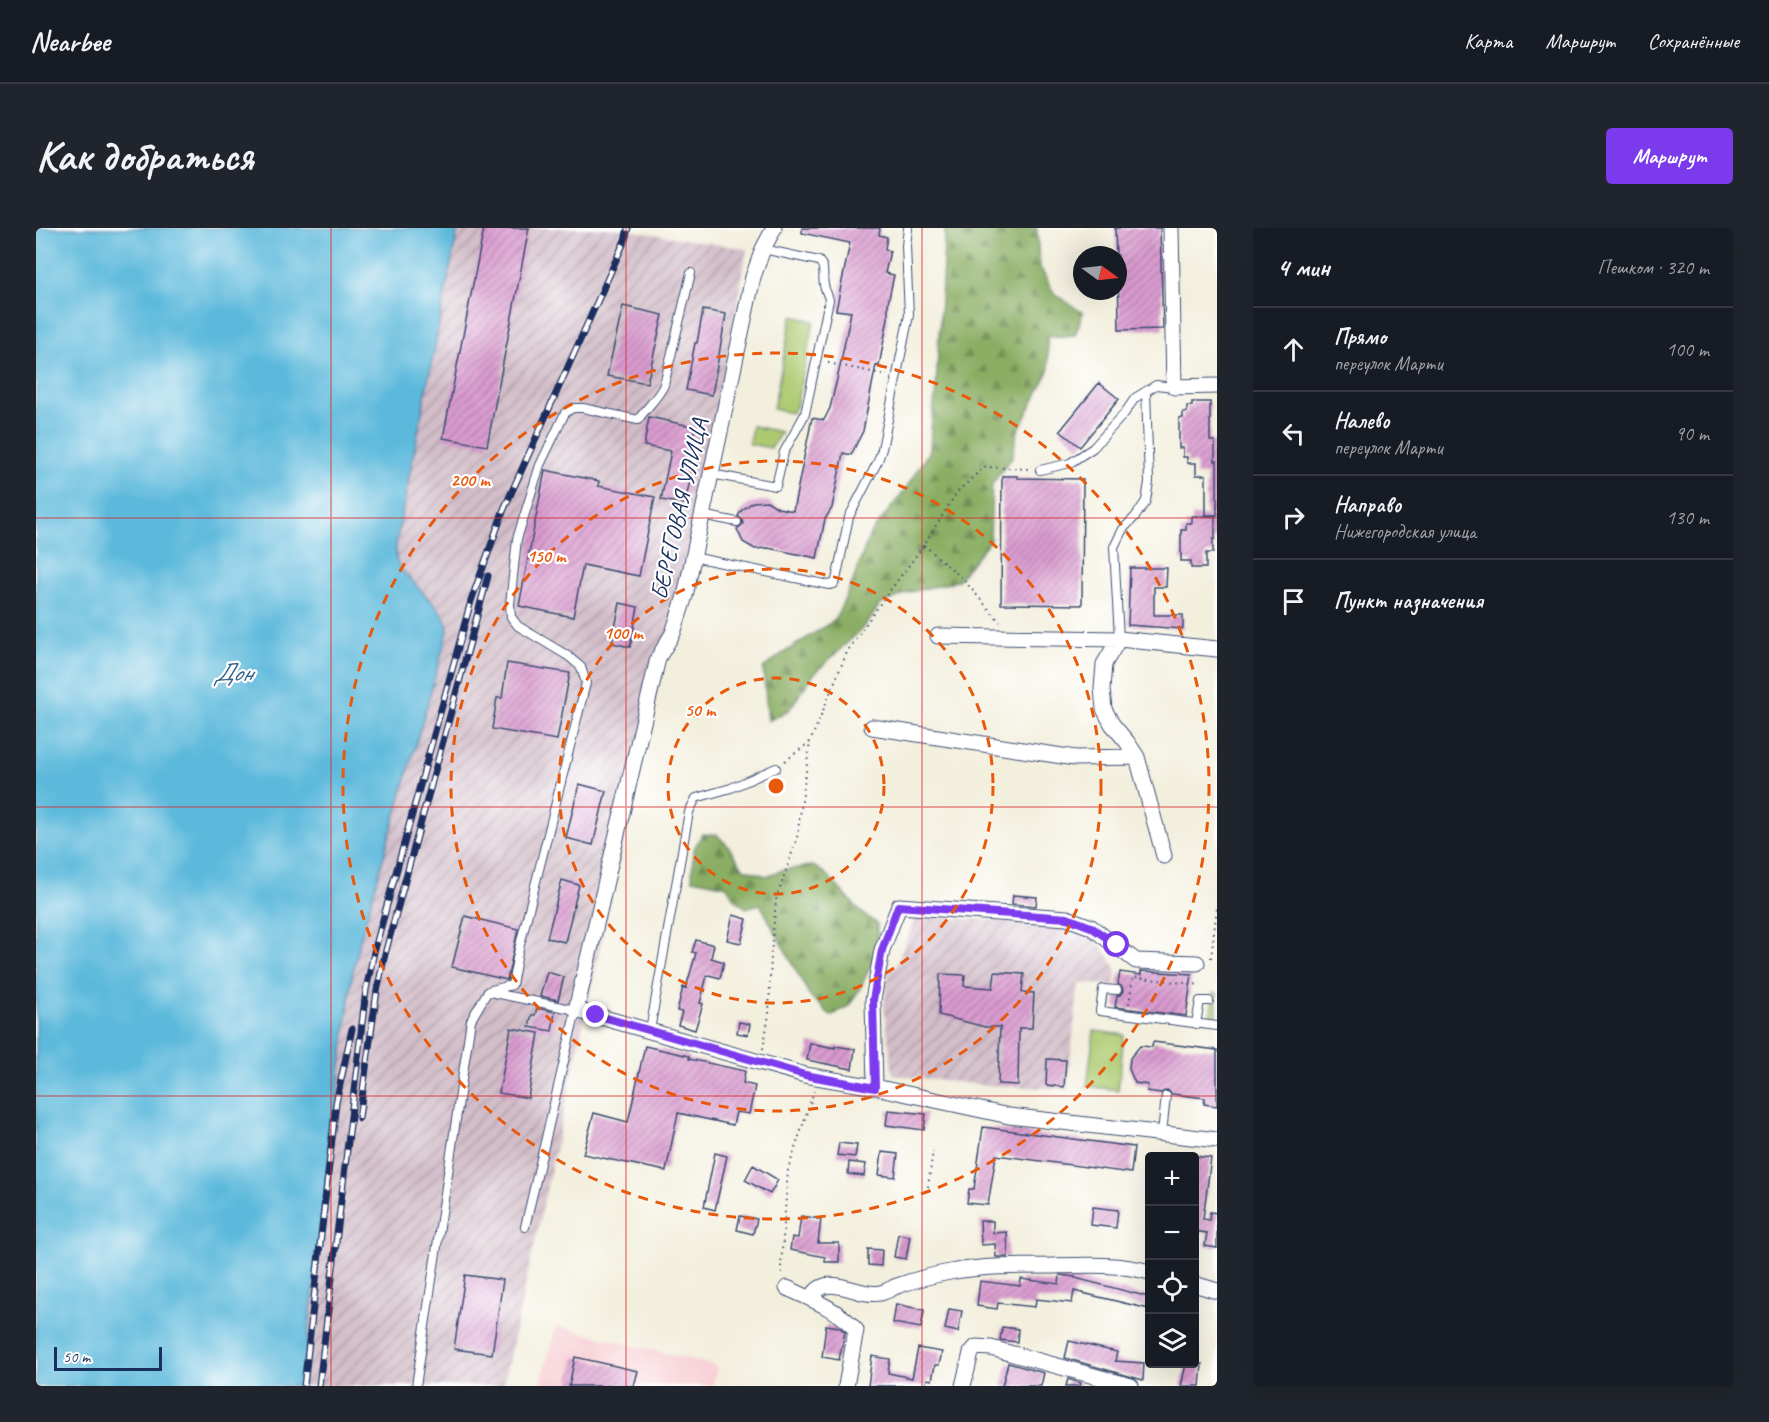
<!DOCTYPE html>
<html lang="ru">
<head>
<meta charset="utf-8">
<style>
	body { margin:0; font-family:Caveat,sans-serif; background:#20242c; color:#f1f3f6 }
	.controls { position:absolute; right:18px; bottom:18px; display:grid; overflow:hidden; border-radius:6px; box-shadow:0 6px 24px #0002 }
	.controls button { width:54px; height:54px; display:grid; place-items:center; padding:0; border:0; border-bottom:2px solid #363941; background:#171b24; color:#f1f3f6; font:30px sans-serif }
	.compass { position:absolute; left:1037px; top:18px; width:54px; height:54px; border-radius:50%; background:#171b24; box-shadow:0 6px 24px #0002; rotate:105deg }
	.scale { position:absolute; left:18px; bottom:15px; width:108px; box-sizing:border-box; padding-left:6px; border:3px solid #1b2f5e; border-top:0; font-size:16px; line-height:21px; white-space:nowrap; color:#1b2f5e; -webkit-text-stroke:4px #fff; paint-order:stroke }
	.stop { position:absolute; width:18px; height:18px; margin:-14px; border:4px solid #7c3aed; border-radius:50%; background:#fff }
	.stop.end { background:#7c3aed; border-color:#fff; box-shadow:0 2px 6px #0008 }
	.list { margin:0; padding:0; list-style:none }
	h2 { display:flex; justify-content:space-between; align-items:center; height:78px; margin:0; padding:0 24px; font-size:26px }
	h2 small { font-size:20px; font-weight:400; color:#9ea1a6 }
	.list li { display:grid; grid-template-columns:39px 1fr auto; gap:18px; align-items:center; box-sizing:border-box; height:84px; padding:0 24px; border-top:2px solid #363941 }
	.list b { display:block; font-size:22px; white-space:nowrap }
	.list p { margin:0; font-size:20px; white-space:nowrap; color:#9ea1a6 }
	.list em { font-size:20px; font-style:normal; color:#9ea1a6 }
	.icon { flex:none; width:33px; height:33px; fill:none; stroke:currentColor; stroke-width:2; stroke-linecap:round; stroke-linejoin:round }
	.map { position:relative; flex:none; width:1181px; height:1158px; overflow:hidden; border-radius:6px }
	header { display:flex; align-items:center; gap:36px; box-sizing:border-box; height:84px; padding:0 30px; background:#171b24; border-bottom:2px solid #363941 }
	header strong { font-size:28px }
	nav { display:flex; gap:33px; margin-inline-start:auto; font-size:21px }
	.intro { display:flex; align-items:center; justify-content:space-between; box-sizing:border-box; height:144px; padding:0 36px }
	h1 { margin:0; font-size:42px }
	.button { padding:15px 27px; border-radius:6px; background:#7c3aed; color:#fff; font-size:21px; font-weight:700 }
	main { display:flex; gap:36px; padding:0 36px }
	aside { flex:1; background:#171b24; border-radius:6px; box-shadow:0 6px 24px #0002 }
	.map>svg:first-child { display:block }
</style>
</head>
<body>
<header>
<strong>Nearbee</strong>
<nav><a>Карта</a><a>Маршрут</a><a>Сохранённые</a></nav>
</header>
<div class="intro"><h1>Как добраться</h1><a class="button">Маршрут</a></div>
<main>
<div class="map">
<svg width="1181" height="1158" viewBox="0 0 1181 1158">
	<defs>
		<pattern id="industrial-furrows" width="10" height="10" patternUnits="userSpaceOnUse" patternTransform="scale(1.5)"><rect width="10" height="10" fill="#d2bdc8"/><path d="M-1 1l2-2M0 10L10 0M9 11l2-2" fill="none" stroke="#aa9aa6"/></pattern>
		<pattern id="forest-firs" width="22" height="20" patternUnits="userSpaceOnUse" patternTransform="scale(1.5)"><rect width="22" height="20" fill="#8aae63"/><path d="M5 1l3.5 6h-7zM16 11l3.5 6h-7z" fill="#708e55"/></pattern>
		<pattern id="building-hatch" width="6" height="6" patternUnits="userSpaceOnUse" patternTransform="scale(1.5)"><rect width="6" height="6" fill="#da9bcf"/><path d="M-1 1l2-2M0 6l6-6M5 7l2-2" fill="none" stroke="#b07fab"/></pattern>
	</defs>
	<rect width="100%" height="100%" fill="#fff"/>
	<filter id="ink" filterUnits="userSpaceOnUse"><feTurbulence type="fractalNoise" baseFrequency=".0167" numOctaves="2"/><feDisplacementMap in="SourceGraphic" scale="12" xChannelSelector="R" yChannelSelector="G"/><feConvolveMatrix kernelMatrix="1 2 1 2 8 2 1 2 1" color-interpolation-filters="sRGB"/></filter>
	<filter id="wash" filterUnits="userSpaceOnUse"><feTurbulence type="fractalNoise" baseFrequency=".008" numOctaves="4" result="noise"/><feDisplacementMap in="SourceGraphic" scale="24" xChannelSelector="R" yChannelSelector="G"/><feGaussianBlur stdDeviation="1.35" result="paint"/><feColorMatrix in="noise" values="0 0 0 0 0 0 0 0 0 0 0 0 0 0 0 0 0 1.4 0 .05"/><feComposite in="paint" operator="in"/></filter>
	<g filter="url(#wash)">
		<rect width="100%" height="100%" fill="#f3efdd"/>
		<path fill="#f7cfd4" d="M520 1098 681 1138 677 1158H504Z"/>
		<path fill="url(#industrial-furrows)" d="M422 0H579L711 21 676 214 467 1158H266L316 748 324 712 412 403 405 384 364 340 360 331V316Z
			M880 688 1029 696 1049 703 1069 723 1080 740 1079 758 1043 755 1031 861 947 857 857 847 848 779 853 741 860 738Z"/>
		<path fill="url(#forest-firs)" stroke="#526e60" stroke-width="1.5" d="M909 0H1001L1003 37 1018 65 1047 85 1039 107 1011 109 1013 143 982 203 976 229 956 256 954 312 921 353 874 364 843 377 832 395 778 446 753 482 732 493 727 440 747 425 799 392 817 353 834 306 869 262 894 222 895 200 900 160Z
			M666 606 681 607 692 618 707 640 730 648 747 642 777 638 790 646 825 684 841 696 842 720 826 757 814 777 795 788 774 768 724 676 710 680 698 670 691 658 656 651 657 623Z"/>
		<path fill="#adca71" stroke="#647c68" stroke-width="1.5" d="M756 88 778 93 760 179 755 185 737 181Z
			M716 198H717L745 204 735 220 713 216Z
			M1177 765H1181V792L1174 791Z
			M1058 803 1088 807 1082 862 1051 858Z"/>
		<path fill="#5db9db" stroke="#3c749c" stroke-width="1.5" d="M0 0H422L360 316V331L364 340 405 384 411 395 412 403 324 712 316 748 266 1158H0Z"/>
		<g id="blocks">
			<path fill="url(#building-hatch)" d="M448 0H493L451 218 407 210Z
				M766 0H844L843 7 851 9 849 21 854 23 849 45 858 47 852 75V90L843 138 840 137 827 203 815 227 807 225 796 280 789 291 781 330 732 320 719 321 707 314 701 301 707 296 706 292 702 288 706 282 717 274 731 273 742 280 757 283 776 190 788 192 794 180 803 143 815 84 800 82 814 15 766 5Z
				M1079 0H1124L1127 101 1083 102 1082 27H1080Z
				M587 78 627 87 611 155 571 148Z
				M667 82 690 86 676 167 650 162 659 115H661Z
				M1063 155 1083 171 1044 219 1024 203Z
				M1156 174H1174V213H1179V233H1181V287H1170V247H1160V235H1151V229H1147V220H1143V190H1147V184H1151V178H1156Z
				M613 189 659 199 652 232 658 233 649 276 625 272 635 223 608 218Z
				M509 242 563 253 562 258 619 269 603 348 547 337 537 389 483 378Z
				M966 248H981V250L1047 251 1046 377 965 376Z
				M1156 288H1179V311H1177V325H1170V340H1155V333H1145V302H1150V295H1156Z
				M1094 340H1131L1130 359H1118V387H1147V401L1092 397Z
				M584 375 602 379 594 419 576 415Z
				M471 435 534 445 521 512 456 501 461 470H466Z
				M543 556 570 563 557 617 530 610Z
				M526 652 543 657 529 714 511 710Z
				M977 667 1001 669 1000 678 976 676Z
				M697 687 711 691 705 715 691 712Z
				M429 688 482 701 471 752 416 739Z
				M660 712 678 717 675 730 688 734 684 750 673 747 671 748 664 775 667 776 659 802 642 797 646 784 641 783 647 759 650 760 660 725 656 724Z
				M1105 743 1156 746 1150 788 1079 779 1081 768 1084 767 1087 763 1086 759 1082 756 1084 744 1105 747Z
				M511 744 528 749 522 772 504 768Z
				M959 744 988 746 986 764 998 765 996 800H983L982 857 962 856 964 799H949L903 787 904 746 929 747 928 758 957 760Z
				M501 780 519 784 516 803 493 799 496 787H499Z
				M703 794 714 796 712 807 701 805Z
				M475 800 503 805 492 870 463 865Z
				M1117 814 1181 822V878L1168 876 1169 870 1136 866 1131 862 1125 865 1111 863 1112 857 1099 855 1093 841 1094 830 1104 818 1116 819Z
				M774 815 799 820V818L819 821 816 841 771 832Z
				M609 818 653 828V831L709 843 707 855 719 858 713 886 700 884 697 897 642 885 630 943 547 926 558 885 592 894Z
				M1011 831 1030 832 1028 859 1010 857Z
				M852 882 890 886 888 902 850 897Z
				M947 899 1098 919 1095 945 960 927 952 977 931 975 933 961H938Z
				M803 915 821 917 819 929 801 927Z
				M846 924 862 926 859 949 843 947Z
				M679 925 691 928 679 982 668 979Z
				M1158 928 1175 930 1167 991 1173 992 1174 984 1181 985V1020L1169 1018 1171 1005 1158 1003Z
				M813 934 830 936 828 948 812 946Z
				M717 937 742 952 734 966 709 952Z
				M1057 979 1082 982 1080 1000 1055 997Z
				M704 988 721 991 717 1006 701 1002Z
				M765 988 785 991 782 1015H803V1034H789V1029L754 1022 756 1009 762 1010Z
				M944 993H957V1005L971 1004 972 1029H960L959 1016 945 1017Z
				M862 1006 874 1008 870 1031 858 1029Z
				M832 1021 846 1022 845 1038 832 1037Z
				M429 1047 467 1052 456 1126 418 1121Z
				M1024 1047 1039 1049V1050L1113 1069V1081L1038 1063 1036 1075 1000 1071 999 1079 962 1075 961 1081 941 1078 944 1053 984 1058 985 1051 1023 1056Z
				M860 1076 888 1082 885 1100 857 1095Z
				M913 1081 926 1083 922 1104 909 1101Z
				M790 1097 803 1099 809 1104 803 1132 786 1129Z
				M966 1099 982 1101 981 1114 964 1112Z
				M1033 1113 1081 1124 1079 1133 1108 1135 1107 1152 1029 1130Z
				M882 1120 906 1124 903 1137H899L896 1152 891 1151 889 1158H832L836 1128 854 1131 852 1145 876 1150Z
				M539 1129 602 1143 598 1158H533Z
				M972 1135 1008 1145 1005 1158H966Z
				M1150 1136H1166L1164 1158H1145Z
				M1032 1151 1045 1155 1044 1158H1030Z"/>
		</g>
	</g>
	<g filter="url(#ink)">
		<use href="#blocks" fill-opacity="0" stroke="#3b4c71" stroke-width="1.5"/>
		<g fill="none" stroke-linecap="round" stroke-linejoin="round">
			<g stroke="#3b4c71" stroke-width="10">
				<path id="lane" d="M1004 242 1034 235 1057 220 1088 186 1099 170 1120 157 1138 159
					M675 246 740 258 748 224 769 186 793 72C792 66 789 63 788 57 786 48 790 40 783 33L727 21
					M666 287 701 294
					M657 329 793 357 798 356 800 352 813 289 842 233 846 221 873 87 870 18 872 0
					M1083 411 1078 319 1087 301 1099 289 1110 273 1113 254 1110 163
					M1081 762 1067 761 1064 783 1181 798
					M454 764 540 782 489 999
					M1160 796 1164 773H1173
					M614 802 653 584 660 570 695 560 740 540
					M1126 905 1130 868
					M380 1158 435 792 452 763 476 757 482 725 550 455 545 439 532 428 482 398 475 389 474 376 481 311 504 237 529 185 537 180H547L602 192C610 180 622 170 628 157L655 45"/>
			</g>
			<g stroke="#3b4c71" stroke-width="17">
				<path id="street" d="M738 0 727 21 717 49 649 368 637 405 622 430 540 782 769 847 839 859 973 888 1181 912
					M1135 0 1138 159 1181 158
					M902 408 1083 411 1181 421
					M1083 411 1068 436 1066 461 1068 481 1076 496 1091 514 1101 529 1128 628
					M836 499 1039 530 1101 529
					M839 859 837 772 846 722 863 678 1031 690 1055 699 1100 733 1161 735
					M1158 1056 1181 1063
					M751 1060C775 1071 803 1082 820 1102L810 1158
					M775 1071C790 1041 820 1070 844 1065 850 1064 856 1060 861 1058 878 1052 897 1047 914 1044 945 1038 982 1038 1014 1038 1048 1037 1081 1035 1114 1044
					M927 1158 935 1125 940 1119 955 1120 1095 1158"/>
			</g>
			<path stroke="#3b4c71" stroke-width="2" stroke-dasharray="1.5 4.5" stroke-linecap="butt" d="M792 135 851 147
				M888 317 926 350 964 394
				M749 533 774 514 811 424 841 380 888 317 921 264 948 239 993 241
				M1175 730 1181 680
				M1093 776 1097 749 1165 757
				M727 821 733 786 735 726 740 672 761 610 774 514
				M892 959 897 923
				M746 1045 745 1037 752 942 778 863"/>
			<use href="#lane" stroke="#fff" stroke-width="8"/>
			<use href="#street" stroke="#fff" stroke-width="15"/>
			<g stroke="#1b2f5e" stroke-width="7">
				<path id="rail" d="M323 890 341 763 349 726 452 348
					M268 1158 300 875 316 801
					M283 1158 330 762 338 724 435 373 468 281 589 12 592 0"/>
			</g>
			<use href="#rail" stroke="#fff" stroke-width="4.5" stroke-dasharray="14" stroke-linecap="butt"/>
		</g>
	</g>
	<g fill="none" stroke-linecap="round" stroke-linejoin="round" filter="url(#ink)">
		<path stroke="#7c3aed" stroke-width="8" d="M560 787 769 847 839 860 837 772 846 722 862 678 1031 690 1055 699 1081 717"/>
	</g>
	<path fill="none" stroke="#d62828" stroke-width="1.5" stroke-opacity="0.55" d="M295 0V1158M590 0V1158M886 0V1158M0 290H1181M0 579H1181M0 868H1181"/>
	<g fill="none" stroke="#e8590c" stroke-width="3" stroke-dasharray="10 8">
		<circle cx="740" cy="558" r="108"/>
		<circle cx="740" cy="558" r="217"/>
		<circle cx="740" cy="558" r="325"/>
		<circle cx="740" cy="558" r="433"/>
	</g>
	<g text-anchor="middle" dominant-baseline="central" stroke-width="4.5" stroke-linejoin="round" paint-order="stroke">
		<g font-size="24" fill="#1b2f5e" stroke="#fff">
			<text transform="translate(643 281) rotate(-77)">БЕРЕГОВАЯ УЛИЦА</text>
		</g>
		<g font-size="26" font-style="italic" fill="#325f8a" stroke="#fff">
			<text x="197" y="444">Дон</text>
		</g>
	</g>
	<circle cx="740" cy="558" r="9" fill="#e8590c" stroke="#fff" stroke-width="3"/>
	<g font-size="18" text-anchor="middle" font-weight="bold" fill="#e8590c" stroke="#fff" stroke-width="4.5" stroke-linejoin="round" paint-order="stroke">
		<text x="434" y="258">200 m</text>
		<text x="510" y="334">150 m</text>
		<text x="587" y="411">100 m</text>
		<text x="664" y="488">50 m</text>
	</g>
</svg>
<div class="controls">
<button>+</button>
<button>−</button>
<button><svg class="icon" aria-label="locate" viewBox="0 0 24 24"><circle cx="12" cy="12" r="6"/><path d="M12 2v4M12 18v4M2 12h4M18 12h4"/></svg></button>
<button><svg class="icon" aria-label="layers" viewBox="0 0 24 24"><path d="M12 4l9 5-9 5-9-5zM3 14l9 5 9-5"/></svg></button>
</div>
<svg class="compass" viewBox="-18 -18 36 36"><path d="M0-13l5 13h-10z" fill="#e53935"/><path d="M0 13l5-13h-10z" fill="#9ea1a6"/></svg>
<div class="scale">50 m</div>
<div class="stop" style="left:1081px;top:717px"></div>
<div class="stop end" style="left:560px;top:787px"></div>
</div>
<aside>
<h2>4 мин<small>Пешком · 320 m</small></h2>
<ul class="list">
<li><svg class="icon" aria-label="ahead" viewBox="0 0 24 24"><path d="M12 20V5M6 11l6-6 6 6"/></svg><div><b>Прямо</b><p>переулок Марти</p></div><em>100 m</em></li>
<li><svg class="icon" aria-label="left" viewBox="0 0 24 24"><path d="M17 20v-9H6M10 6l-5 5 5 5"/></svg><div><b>Налево</b><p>переулок Марти</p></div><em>90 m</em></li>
<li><svg class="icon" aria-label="right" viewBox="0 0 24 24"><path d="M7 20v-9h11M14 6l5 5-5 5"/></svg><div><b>Направо</b><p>Нижегородская улица</p></div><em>130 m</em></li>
<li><svg class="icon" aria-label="arrive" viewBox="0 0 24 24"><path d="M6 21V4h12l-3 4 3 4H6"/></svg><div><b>Пункт назначения</b></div></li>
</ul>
</aside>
</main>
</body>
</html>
